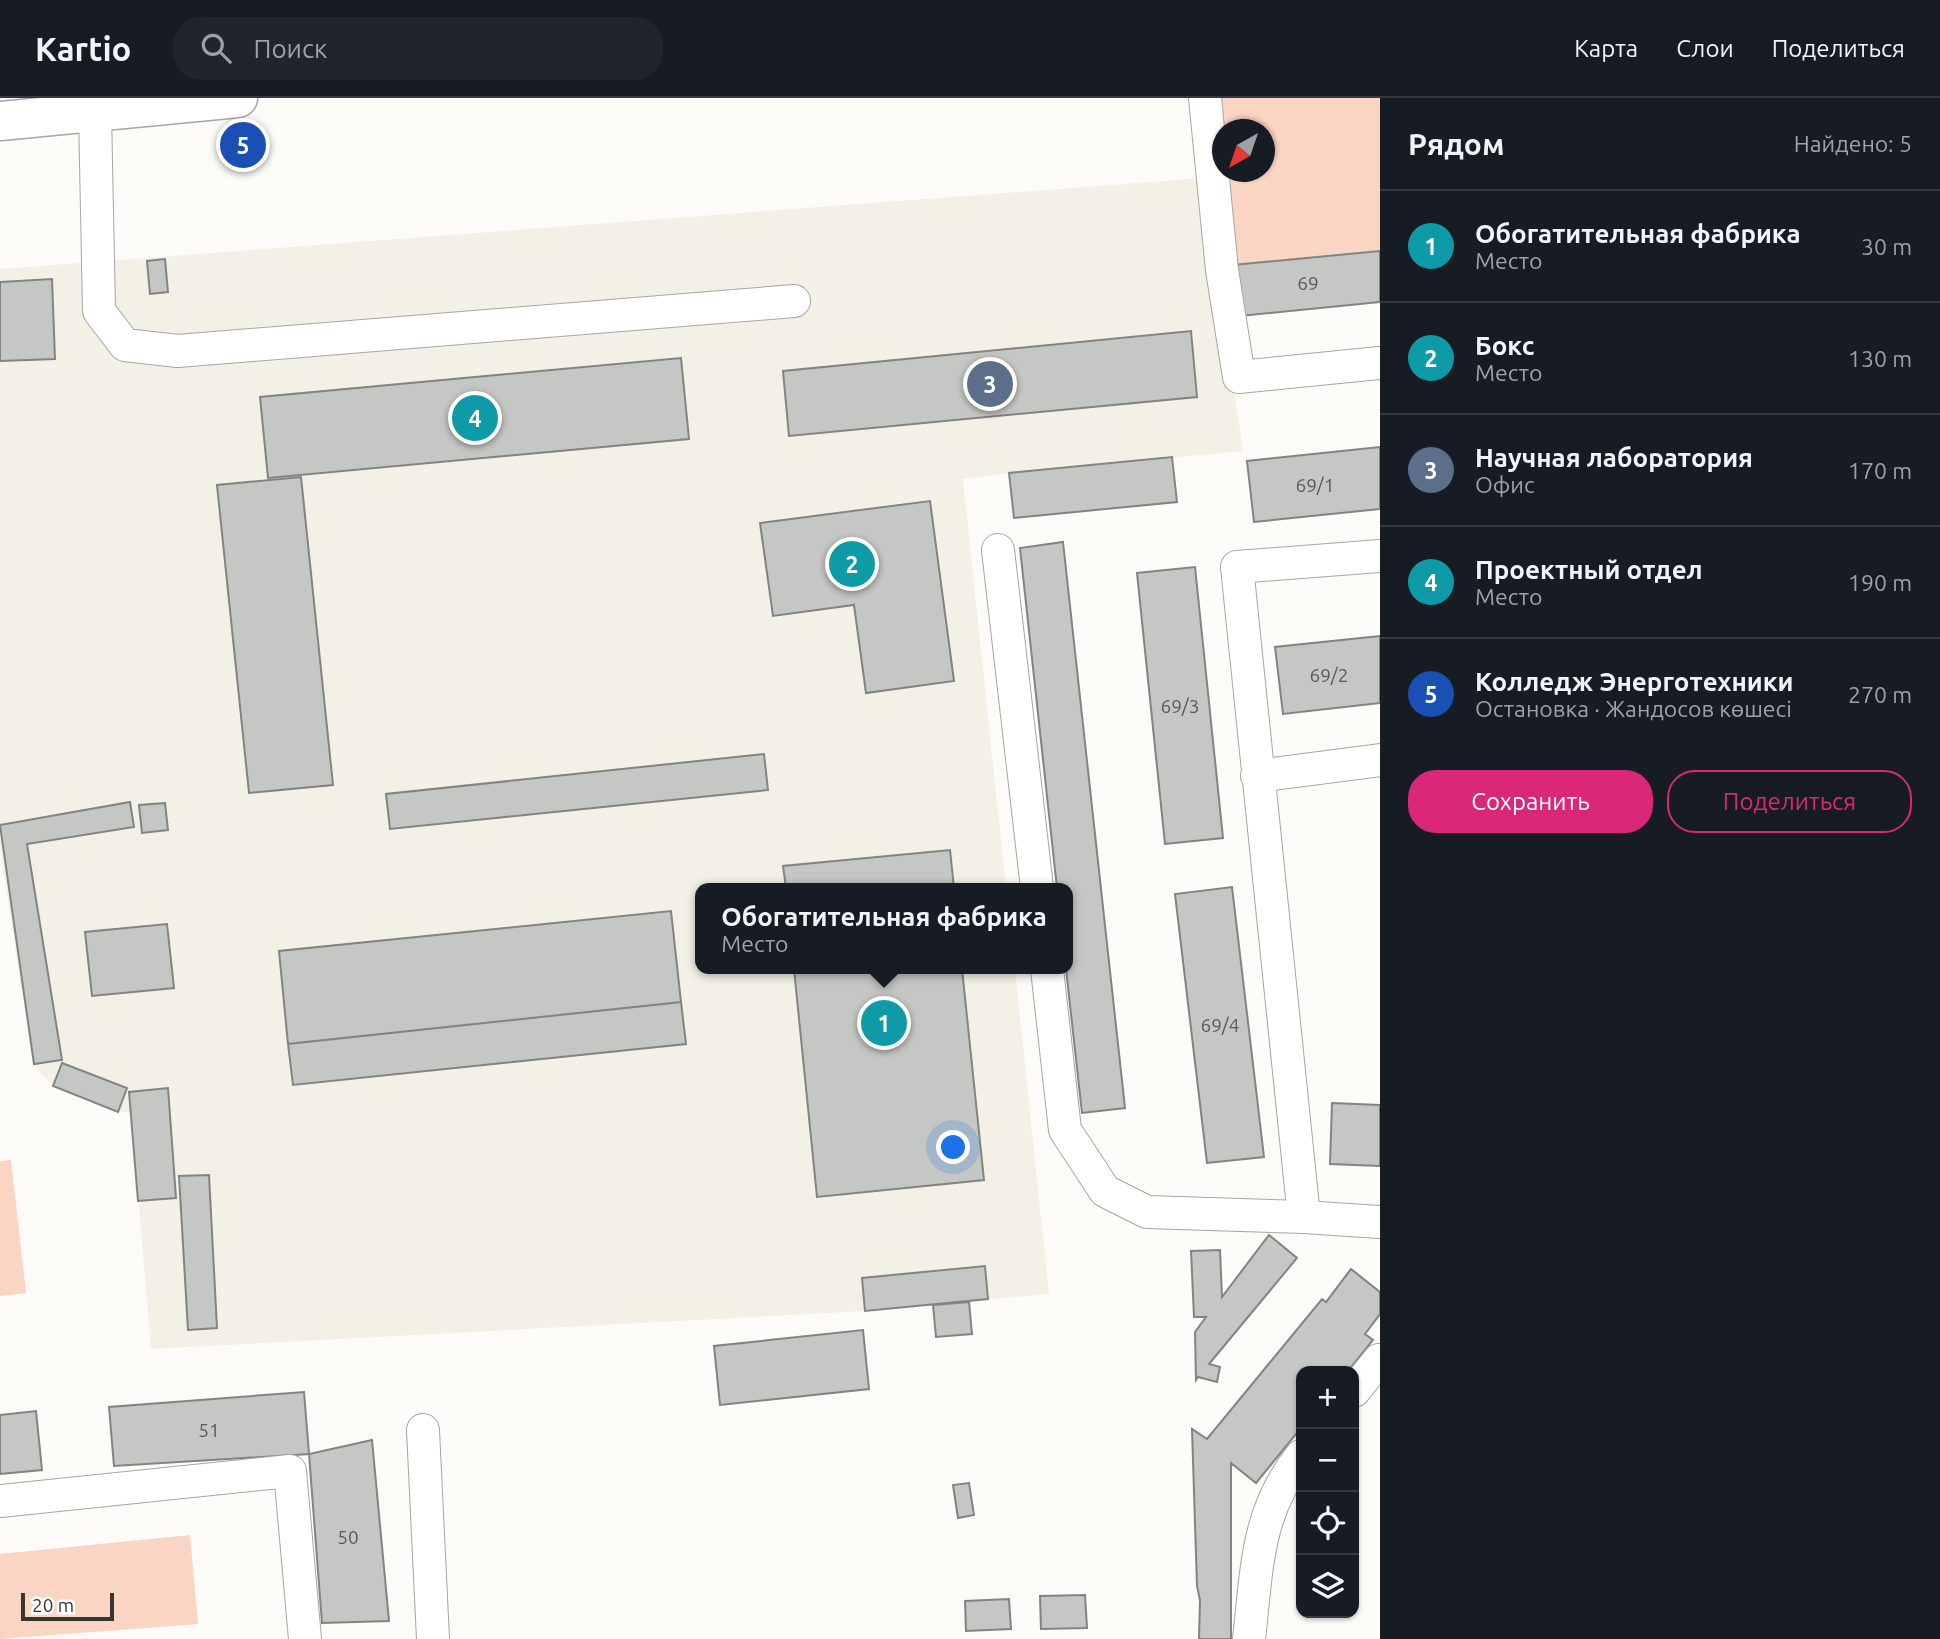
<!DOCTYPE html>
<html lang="ru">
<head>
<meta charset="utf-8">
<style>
	body { margin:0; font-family:Ubuntu,sans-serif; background:#20242c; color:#f1f3f6 }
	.controls { position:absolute; right:21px; bottom:21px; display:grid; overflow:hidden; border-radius:14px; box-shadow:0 2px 5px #0004 }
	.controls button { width:63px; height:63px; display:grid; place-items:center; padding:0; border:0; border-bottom:2px solid #363941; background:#171b24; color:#f1f3f6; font:35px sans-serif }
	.compass { position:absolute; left:1212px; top:21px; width:63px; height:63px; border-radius:50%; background:#171b24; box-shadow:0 2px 5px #0004; rotate:220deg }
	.scale { position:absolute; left:21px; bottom:18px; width:93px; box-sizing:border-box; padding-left:7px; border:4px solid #363635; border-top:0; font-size:19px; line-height:24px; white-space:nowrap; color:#363635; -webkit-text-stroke:5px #fff; paint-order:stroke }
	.you { position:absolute; left:954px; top:1050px; width:24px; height:24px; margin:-18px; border:5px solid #fff; border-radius:50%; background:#1a73e8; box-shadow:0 0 0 10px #1a73e833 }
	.badge { display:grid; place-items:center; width:46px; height:46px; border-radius:50%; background:#db2777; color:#fff; font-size:23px; font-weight:700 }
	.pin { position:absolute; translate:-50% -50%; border:4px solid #fff; box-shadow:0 2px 7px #0006 }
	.popup { position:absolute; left:695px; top:785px; width:378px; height:91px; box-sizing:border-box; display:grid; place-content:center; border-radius:14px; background:#171b24; filter:drop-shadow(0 2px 5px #0005); font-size:23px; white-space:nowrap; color:#9ea1a6 }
	.popup b { font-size:26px; color:#f1f3f6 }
	.popup::after { content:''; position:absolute; left:50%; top:100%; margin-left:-14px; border:14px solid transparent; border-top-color:#171b24 }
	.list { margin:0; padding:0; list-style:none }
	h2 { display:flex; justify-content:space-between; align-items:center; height:91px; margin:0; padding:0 28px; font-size:30px }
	h2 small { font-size:23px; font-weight:400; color:#9ea1a6 }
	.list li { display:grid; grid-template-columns:46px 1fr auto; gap:21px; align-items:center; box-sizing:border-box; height:112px; padding:0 28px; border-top:2px solid #363941 }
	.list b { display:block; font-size:26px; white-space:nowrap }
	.list p { margin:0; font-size:23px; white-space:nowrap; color:#9ea1a6 }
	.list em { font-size:23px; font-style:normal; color:#9ea1a6 }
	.actions { display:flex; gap:14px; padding:21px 28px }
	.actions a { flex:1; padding:16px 0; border:2px solid #db2777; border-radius:28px; text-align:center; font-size:24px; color:#db2777 }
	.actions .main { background:#db2777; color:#fff }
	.icon { flex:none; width:38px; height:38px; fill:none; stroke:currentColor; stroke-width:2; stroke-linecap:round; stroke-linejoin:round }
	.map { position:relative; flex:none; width:1380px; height:1541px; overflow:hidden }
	header { display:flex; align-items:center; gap:42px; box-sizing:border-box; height:98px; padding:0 35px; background:#171b24; border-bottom:2px solid #363941 }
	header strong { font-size:33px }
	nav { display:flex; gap:38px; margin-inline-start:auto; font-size:24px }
	.search { width:490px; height:63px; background:#20242c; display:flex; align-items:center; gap:18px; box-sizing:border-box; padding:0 24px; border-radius:28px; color:#9ea1a6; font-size:26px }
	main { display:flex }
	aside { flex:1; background:#171b24 }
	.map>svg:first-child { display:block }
</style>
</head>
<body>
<header>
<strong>Kartio</strong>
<div class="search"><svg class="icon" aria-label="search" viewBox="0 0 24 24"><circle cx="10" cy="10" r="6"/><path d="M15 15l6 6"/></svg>Поиск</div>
<nav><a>Карта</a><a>Слои</a><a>Поделиться</a></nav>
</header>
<main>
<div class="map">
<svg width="1380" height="1541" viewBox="0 0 1380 1541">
	<rect width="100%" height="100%" fill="#fcfbf8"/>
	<path fill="#f3f1e6" d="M1203 80 1243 353 1009 375 963 381 1006 790H700V871H1015L1049 1196 865 1213 151 1251 131 1014H118L53 988 33 967 0 750V171Z"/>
	<path fill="#fad5c4" d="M1216 0H1380V153L1233 167 1224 74H1265V32H1223Z
		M11 1062 26 1195 0 1198V1063Z
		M190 1437 198 1526 0 1541V1456Z"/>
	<path fill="#c5c7c4" stroke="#828481" stroke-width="2" d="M1380 153V204L1240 218 1233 167Z
		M165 161 168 194 150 196 147 163Z
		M52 181 55 261 0 263V184Z
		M1191 233 1197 299 789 338 783 273Z
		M681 260 689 341 268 380 260 299Z
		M1380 349V411L1254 424 1247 363Z
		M1172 359 1177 404 1014 420 1009 375Z
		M301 379 333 687 249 695 217 387Z
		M930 403 954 583 866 595 854 507 773 518 760 425Z
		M1063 444 1125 1010 1082 1015 1066 871 1068 790H1057L1020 450Z
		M1195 469 1223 740 1165 746 1137 475Z
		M1380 538V605L1283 616 1275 549Z
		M764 656 768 692 390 731 386 696Z
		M130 704 134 729 27 746 62 962 34 966 0 727Z
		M165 705 168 732 142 735 139 707Z
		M950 752 954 790H786L783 768Z
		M1232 789 1264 1059 1207 1065 1175 796Z
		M671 813 681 904 288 946 279 853Z
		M167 826 174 890 92 898 85 834Z
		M794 871H962L984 1082 817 1099Z
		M681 904 686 946 293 987 288 946Z
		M62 965 127 990 118 1014 53 988Z
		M168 990 176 1100 138 1103 129 994Z
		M1332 1005 1380 1007V1068L1330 1066Z
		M209 1077 217 1230 188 1232 179 1078Z
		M1269 1137 1297 1160 1209 1266 1220 1269 1217 1284 1198 1279 1196 1282 1195 1234 1206 1219H1194L1191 1153 1220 1152 1222 1199Z
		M985 1168 988 1201 865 1213 862 1180Z
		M1351 1171 1380 1194V1216L1365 1236 1373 1242 1348 1273H1301V1330L1256 1385 1231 1365V1541H1199L1200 1502 1197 1488 1192 1331 1207 1341 1322 1201 1326 1204Z
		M969 1204 972 1236 936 1239 933 1207Z
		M863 1232 869 1291 720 1307 714 1248Z
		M304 1294 309 1356 114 1368 109 1309Z
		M36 1313 42 1372 0 1376V1317Z
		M372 1342 389 1523 322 1525 309 1356Z
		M969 1385 974 1417 958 1420 953 1387Z
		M1085 1497 1087 1530 1041 1531 1040 1498Z
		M1009 1501 1011 1531 966 1533 965 1503Z"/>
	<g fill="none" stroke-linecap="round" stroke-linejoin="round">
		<g stroke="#a6a6a2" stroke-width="34">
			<path id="minor" d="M1205 0 1222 172 1239 279 1380 265
				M95 14 99 213 125 247 178 253 794 203
				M998 452 1037 790
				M1257 678 1380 662
				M1047 871 1065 1032 1105 1093 1147 1114 1304 1119 1380 1124
				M1304 1119 1237 469 1380 458
				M1354 1293 1379 1262
				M423 1332 433 1541
				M0 1403 290 1373 305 1541
				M1249 1541C1257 1472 1256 1414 1301 1358"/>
		</g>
		<g stroke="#a6a6a2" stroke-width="41">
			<path id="major" d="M0 23 238 0"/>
		</g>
		<use href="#minor" stroke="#fff" stroke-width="32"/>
		<use href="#major" stroke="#fff" stroke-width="38"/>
	</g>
	<g text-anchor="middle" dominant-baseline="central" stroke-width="6" stroke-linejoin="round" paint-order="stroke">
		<g font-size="19" fill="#5a5a59">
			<text x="1308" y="185">69</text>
			<text x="1315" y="387">69/1</text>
			<text x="1329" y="577">69/2</text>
			<text x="1180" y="608">69/3</text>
			<text x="1220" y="927">69/4</text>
			<text x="209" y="1332">51</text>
			<text x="348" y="1439">50</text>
		</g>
	</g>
</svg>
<div class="controls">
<button>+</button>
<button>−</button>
<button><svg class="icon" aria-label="locate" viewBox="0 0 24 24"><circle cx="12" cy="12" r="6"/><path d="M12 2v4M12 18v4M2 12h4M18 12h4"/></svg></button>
<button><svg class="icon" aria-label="layers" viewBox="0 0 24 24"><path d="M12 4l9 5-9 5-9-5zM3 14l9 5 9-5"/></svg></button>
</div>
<svg class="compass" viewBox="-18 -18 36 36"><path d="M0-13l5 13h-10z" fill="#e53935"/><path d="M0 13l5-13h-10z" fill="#9ea1a6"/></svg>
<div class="scale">20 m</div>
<div class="you"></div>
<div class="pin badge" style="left:884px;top:925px;background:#0f9aa8">1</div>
<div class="popup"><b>Обогатительная фабрика</b>Место</div>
<div class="pin badge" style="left:852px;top:466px;background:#0f9aa8">2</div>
<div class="pin badge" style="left:990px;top:286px;background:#5c6f8a">3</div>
<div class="pin badge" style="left:475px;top:320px;background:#0f9aa8">4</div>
<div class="pin badge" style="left:243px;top:47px;background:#1a4fb4">5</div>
</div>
<aside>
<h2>Рядом<small>Найдено: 5</small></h2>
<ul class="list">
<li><span class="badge" style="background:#0f9aa8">1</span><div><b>Обогатительная фабрика</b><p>Место</p></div><em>30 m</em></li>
<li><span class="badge" style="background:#0f9aa8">2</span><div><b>Бокс</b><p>Место</p></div><em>130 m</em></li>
<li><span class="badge" style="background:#5c6f8a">3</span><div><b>Научная лаборатория</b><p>Офис</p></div><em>170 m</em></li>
<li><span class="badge" style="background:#0f9aa8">4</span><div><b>Проектный отдел</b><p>Место</p></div><em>190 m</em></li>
<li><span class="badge" style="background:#1a4fb4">5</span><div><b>Колледж Энерготехники</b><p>Остановка · Жандосов көшесі</p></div><em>270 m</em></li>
</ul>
<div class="actions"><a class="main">Сохранить</a><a>Поделиться</a></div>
</aside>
</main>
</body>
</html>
